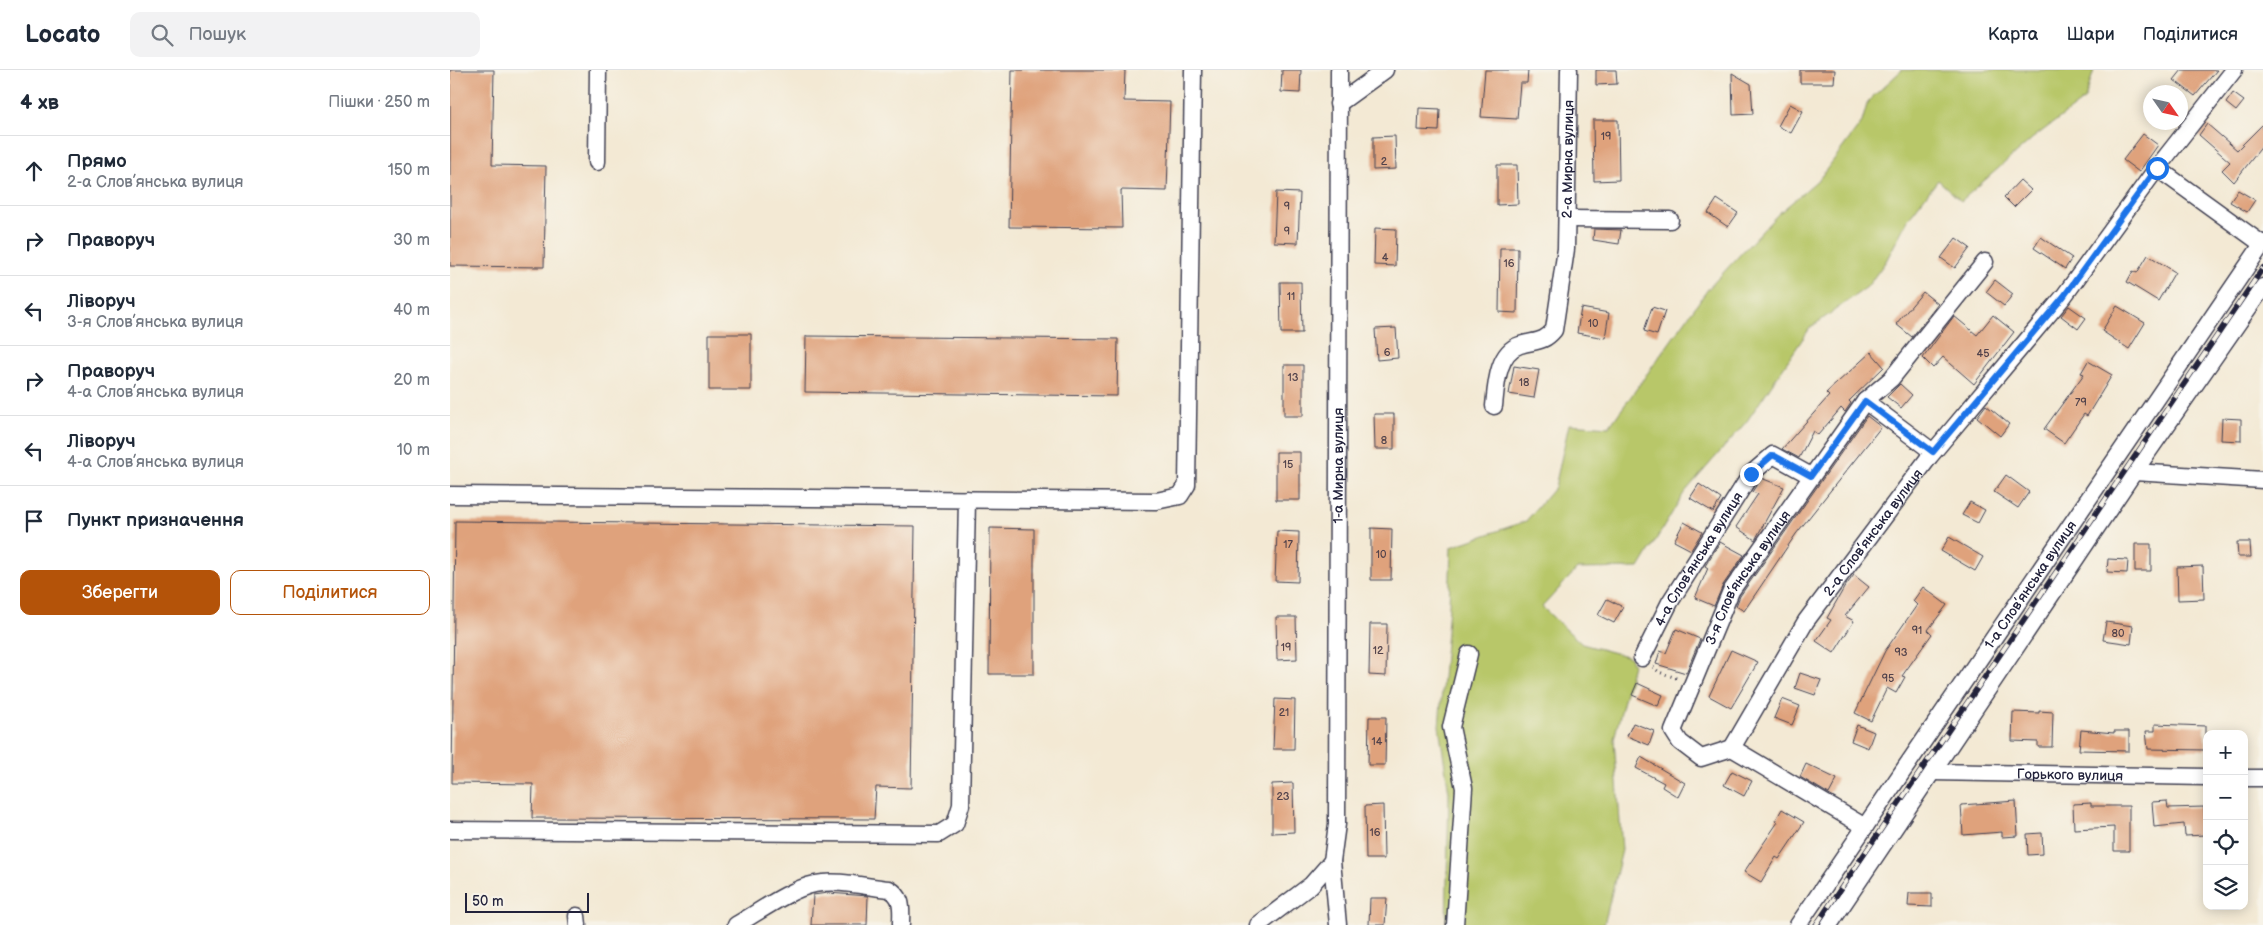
<!DOCTYPE html>
<html lang="uk">
<head>
<meta charset="utf-8">
<style>
	body { margin:0; font-family:"Balsamiq Sans",sans-serif; background:#f2f2f3; color:#1f2937 }
	.controls { position:absolute; right:15px; bottom:15px; display:grid; overflow:hidden; border-radius:10px; box-shadow:0 2px 12px #0003 }
	.controls button { width:45px; height:45px; display:grid; place-items:center; padding:0; border:0; border-bottom:1px solid #e0e1e3; background:#fff; color:#1f2937; font:25px sans-serif }
	.compass { position:absolute; left:1693px; top:15px; width:45px; height:45px; border-radius:50%; background:#fff; box-shadow:0 2px 12px #0003; rotate:124deg }
	.scale { position:absolute; left:15px; bottom:12px; width:124px; box-sizing:border-box; padding-left:5px; border:2px solid #22223b; border-top:0; font-size:14px; line-height:18px; white-space:nowrap; color:#22223b; -webkit-text-stroke:4px #f7f3e8; paint-order:stroke }
	.stop { position:absolute; width:15px; height:15px; margin:-11px; border:4px solid #1a73e8; border-radius:50%; background:#fff }
	.stop.end { background:#1a73e8; border-color:#fff; box-shadow:0 1px 5px #0008 }
	.list { margin:0; padding:0; list-style:none }
	h2 { display:flex; justify-content:space-between; align-items:center; height:65px; margin:0; padding:0 20px; font-size:21px }
	h2 small { font-size:16px; font-weight:400; color:#747a83 }
	.list li { display:grid; grid-template-columns:32px 1fr auto; gap:15px; align-items:center; box-sizing:border-box; height:70px; padding:0 20px; border-top:1px solid #e0e1e3 }
	.list b { display:block; font-size:19px; white-space:nowrap }
	.list p { margin:0; font-size:16px; white-space:nowrap; color:#747a83 }
	.list em { font-size:16px; font-style:normal; color:#747a83 }
	.actions { display:flex; gap:10px; padding:15px 20px }
	.actions a { flex:1; padding:11px 0; border:1px solid #b45309; border-radius:10px; text-align:center; font-size:18px; color:#b45309 }
	.actions .main { background:#b45309; color:#fff }
	.icon { flex:none; width:28px; height:28px; fill:none; stroke:currentColor; stroke-width:2; stroke-linecap:round; stroke-linejoin:round }
	.map { position:relative; flex:none; width:1813px; height:855px; overflow:hidden }
	header { display:flex; align-items:center; gap:30px; box-sizing:border-box; height:70px; padding:0 25px; background:#fff; border-bottom:1px solid #e0e1e3 }
	header strong { font-size:24px }
	nav { display:flex; gap:28px; margin-inline-start:auto; font-size:18px }
	.search { width:350px; height:45px; background:#f2f2f3; display:flex; align-items:center; gap:12px; box-sizing:border-box; padding:0 18px; border-radius:10px; color:#747a83; font-size:19px }
	main { display:flex }
	aside { flex:1; background:#fff }
	.map>svg:first-child { display:block }
</style>
</head>
<body>
<header>
<strong>Locato</strong>
<div class="search"><svg class="icon" aria-label="search" viewBox="0 0 24 24"><circle cx="10" cy="10" r="6"/><path d="M15 15l6 6"/></svg>Пошук</div>
<nav><a>Карта</a><a>Шари</a><a>Поділитися</a></nav>
</header>
<main>
<aside>
<h2>4 хв<small>Пішки · 250 m</small></h2>
<ul class="list">
<li><svg class="icon" aria-label="ahead" viewBox="0 0 24 24"><path d="M12 20V5M6 11l6-6 6 6"/></svg><div><b>Прямо</b><p>2-а Слов’янська вулиця</p></div><em>150 m</em></li>
<li><svg class="icon" aria-label="right" viewBox="0 0 24 24"><path d="M7 20v-9h11M14 6l5 5-5 5"/></svg><div><b>Праворуч</b></div><em>30 m</em></li>
<li><svg class="icon" aria-label="left" viewBox="0 0 24 24"><path d="M17 20v-9H6M10 6l-5 5 5 5"/></svg><div><b>Ліворуч</b><p>3-я Слов’янська вулиця</p></div><em>40 m</em></li>
<li><svg class="icon" aria-label="right" viewBox="0 0 24 24"><path d="M7 20v-9h11M14 6l5 5-5 5"/></svg><div><b>Праворуч</b><p>4-а Слов’янська вулиця</p></div><em>20 m</em></li>
<li><svg class="icon" aria-label="left" viewBox="0 0 24 24"><path d="M17 20v-9H6M10 6l-5 5 5 5"/></svg><div><b>Ліворуч</b><p>4-а Слов’янська вулиця</p></div><em>10 m</em></li>
<li><svg class="icon" aria-label="arrive" viewBox="0 0 24 24"><path d="M6 21V4h12l-3 4 3 4H6"/></svg><div><b>Пункт призначення</b></div></li>
</ul>
<div class="actions"><a class="main">Зберегти</a><a>Поділитися</a></div>
</aside>
<div class="map">
<svg width="1813" height="855" viewBox="0 0 1813 855">
	<rect width="100%" height="100%" fill="#f7f3e8"/>
	<filter id="ink" filterUnits="userSpaceOnUse"><feTurbulence type="fractalNoise" baseFrequency=".02" numOctaves="2"/><feDisplacementMap in="SourceGraphic" scale="10" xChannelSelector="R" yChannelSelector="G"/><feConvolveMatrix kernelMatrix="1 2 1 2 8 2 1 2 1" color-interpolation-filters="sRGB"/></filter>
	<filter id="wash" filterUnits="userSpaceOnUse"><feTurbulence type="fractalNoise" baseFrequency=".0096" numOctaves="4" result="noise"/><feDisplacementMap in="SourceGraphic" scale="20" xChannelSelector="R" yChannelSelector="G"/><feGaussianBlur stdDeviation="1.12" result="paint"/><feColorMatrix in="noise" values="0 0 0 0 0 0 0 0 0 0 0 0 0 0 0 0 0 1.4 0 .05"/><feComposite in="paint" operator="in"/></filter>
	<g filter="url(#wash)">
		<rect width="100%" height="100%" fill="#f3e9d4"/>
		<path fill="#b8c769" stroke="#6d7452" d="M1452 0H1644L1635 29 1583 68 1511 131 1488 110 1458 149 1436 191 1417 217 1360 258 1297 351 1234 423 1189 498 1127 499 1092 537 1132 574 1180 587 1183 595 1164 669 1172 780 1154 855H996L999 723 989 656 999 537 1001 477 1076 451 1105 417 1119 354 1159 357 1258 219 1327 145 1370 108 1412 52 1418 31Z"/>
		<g id="blocks">
			<path fill="#dfa27c" d="M0 0H44L42 95 96 96 94 197 0 196Z
				M562 0H675L674 31 720 32 717 121 671 120 672 158 559 157Z
				M832 0H851L850 23 831 22Z
				M1035 0H1078L1077 13H1070L1067 49 1031 47Z
				M1146 0H1166L1167 14 1146 15Z
				M1350 0H1385L1384 13H1350Z
				M1732 0H1767L1745 26 1724 10Z
				M1282 3 1301 14 1303 44 1283 45Z
				M1783 23 1794 31 1786 41 1776 33Z
				M1340 34 1353 41 1341 63 1328 56Z
				M969 38 990 39 989 61 968 60Z
				M1143 50H1168L1169 110 1144 111Z
				M1757 54 1787 80 1813 54V75L1784 112 1772 100 1780 92 1749 65Z
				M1693 64 1708 75 1689 102 1673 90Z
				M945 66 946 99 923 100V67Z
				M1047 95H1067L1068 134 1047 135Z
				M1570 110 1581 120 1564 137 1554 127Z
				M1788 120 1805 130 1797 142 1780 132Z
				M826 122 850 123 848 173 824 172Z
				M1267 129 1288 143 1278 157 1258 143Z
				M925 158 946 159 945 196 924 195Z
				M1144 159 1171 160 1169 174 1143 170Z
				M1591 167 1622 188 1615 199 1584 178Z
				M1506 168 1520 178 1505 198 1491 188Z
				M1050 178H1068L1067 243 1049 242Z
				M1698 185 1725 202 1708 231 1677 212 1683 201 1687 203Z
				M1545 210 1563 224 1554 236 1536 222Z
				M830 212H851L852 263H831Z
				M1473 222 1488 234 1462 267 1446 254Z
				M1619 236 1636 248 1628 259 1611 246Z
				M1667 236 1695 253 1679 279 1652 261Z
				M1202 237 1215 241 1207 265 1194 261Z
				M1131 238 1159 243 1155 268 1127 263Z
				M1543 245 1564 262 1524 314 1493 287 1483 298 1473 288 1504 246 1527 265Z
				M946 258 948 288 927 290 925 259Z
				M259 264H301V320H259Z
				M356 266 668 269 667 326 355 322Z
				M1421 282 1434 297 1399 331 1401 333 1395 342 1391 338 1368 365 1363 361 1349 388 1332 379 1379 326 1376 323Z
				M1638 291 1662 305 1637 346 1634 344 1614 373 1594 359 1634 304 1631 303Z
				M834 295H853V346H834Z
				M1064 296 1089 300 1084 328 1059 324Z
				M1450 314 1462 325 1451 338 1437 327Z
				M1536 335 1559 354 1550 366 1527 347Z
				M924 344H944V379H925Z
				M1417 346 1431 357 1346 464 1294 541 1286 536 1290 526Z
				M1772 348 1791 349V371L1771 370Z
				M826 382H850V430H826Z
				M1556 405 1579 422 1568 438 1544 422Z
				M1311 408 1334 417 1305 470 1286 457 1308 424 1302 422Z
				M1249 414 1271 429 1263 442 1240 428Z
				M1520 432 1535 440 1528 453 1512 445Z
				M5 451 465 456 461 718 426 717 424 749 82 748 83 714 2 713Z
				M1234 452 1252 462 1241 480 1224 471Z
				M540 458 584 459V604H539Z
				M921 458 942 459 941 510H921Z
				M827 461 849 462 848 512 825 511Z
				M1499 467 1533 487 1525 501 1491 481Z
				M1270 472 1294 485 1273 515 1264 536 1245 528 1258 498 1255 496Z
				M1787 472H1800L1801 487H1788Z
				M1685 474H1701V501H1685Z
				M1658 489 1678 490 1677 503 1657 502Z
				M1753 496 1754 529 1728 530 1727 497Z
				M1404 505 1419 517 1395 546 1404 551 1384 583 1366 571 1381 550 1377 548 1394 518Z
				M1473 517 1497 535 1478 560 1482 564 1452 606 1455 607 1446 623 1437 618 1421 651 1405 643 1435 581 1467 535 1463 531Z
				M1157 529 1173 537 1164 553 1148 545Z
				M826 547H846L847 589 827 590Z
				M1656 552 1683 556 1681 574 1653 570Z
				M920 554H937L936 606 919 605Z
				M1226 559 1250 569 1236 603 1206 594 1210 581 1216 583Z
				M1281 580 1308 592 1281 638 1259 626Z
				M1350 603 1371 610 1365 625 1345 618Z
				M1187 613 1213 625 1208 636 1182 625Z
				M825 629 845 630 844 679H823Z
				M1332 629 1350 636 1342 655 1324 648Z
				M1589 641 1603 642 1602 677H1588V672L1562 671 1563 642 1589 643Z
				M919 647H936L935 695H918Z
				M1183 653 1204 661 1199 675 1177 666Z
				M1705 654 1755 656V680L1698 679 1696 661H1705Z
				M1407 655 1424 662 1418 678 1401 671Z
				M1631 660 1664 663V661H1679V681L1629 680Z
				M1191 687 1235 713 1228 727 1212 717 1214 713 1186 698Z
				M1356 694 1387 709 1379 724 1350 707Z
				M1282 701 1302 711 1294 726 1274 715Z
				M843 713 844 762 822 763V714Z
				M1566 731 1568 766 1552 767V762L1513 765 1511 735Z
				M1717 731 1718 738 1754 737 1755 765 1735 766 1734 754 1704 757 1702 732Z
				M1641 733V736H1679V781H1664V757L1624 759 1623 734Z
				M933 735 934 789H916L915 736Z
				M1332 739 1354 752 1329 789 1326 787 1311 812 1294 802 1328 752 1325 751Z
				M1592 763 1593 784 1578 785 1577 764Z
				M378 823 418 826 417 855H361L363 825Z
				M1459 823H1482V837L1458 836Z
				M920 828H937L935 855H919Z"/>
		</g>
	</g>
	<g filter="url(#ink)">
		<use href="#blocks" fill-opacity="0" stroke="#414052" stroke-width="1"/>
		<g fill="none" stroke-linecap="round" stroke-linejoin="round">
			<g stroke="#414052" stroke-width="19">
				<g id="minor">
					<path d="M888 34 935 0"/>
					<path d="M147 92 148 0"/>
					<path d="M1707 98 1812 174"/>
					<path d="M1118 149 1220 150"/>
					<path d="M1415 331 1483 382"/>
					<path id="s1" d="M1044 336C1046 317 1047 282 1070 275 1086 270 1093 273 1104 260L1116 179 1119 0"/>
					<path d="M1684 402 1813 410"/>
					<path d="M0 425 706 431 730 426 737 415 743 0"/>
					<path id="s2" d="M1192 588 1220 532 1301 404 1323 385 1361 406"/>
					<path id="s3" d="M1282 678 1356 551 1480 386 1614 226 1707 98 1784 0"/>
					<path id="s4" d="M1482 702 1757 707"/>
					<path d="M1794 708H1813"/>
					<path id="s5" d="M1415 757 1282 678 1251 688 1230 672 1223 661 1281 521 1415 331 1441 309 1535 192"/>
					<path d="M0 760 489 764 505 754 511 735 517 429"/>
					<path d="M127 846 128 855"/>
					<path d="M286 855C309 842 340 819 365 814 388 809 416 817 439 819 454 827 451 840 451 855"/>
					<path d="M808 855 861 815 882 791"/>
					<path id="s6" d="M888 855 882 791 887 754 889 0"/>
					<path d="M1005 855 1014 718 1001 657 1019 584"/>
					<path id="s7" d="M1348 855 1813 173"/>
					<path d="M1379 855 1684 402 1813 217"/>
				</g>
			</g>
			<path stroke="#414052" stroke-width="3" stroke-dasharray="1 4" stroke-linecap="butt" d="M1203 597 1209 602 1229 609"/>
			<use href="#minor" stroke="#fff" stroke-width="16"/>
			<g stroke="#22223b" stroke-width="5.5">
				<path id="rail" d="M1366 855 1813 198"/>
			</g>
			<use href="#rail" stroke="#f7f3e8" stroke-width="4" stroke-dasharray="11" stroke-linecap="butt"/>
		</g>
	</g>
	<g fill="none" stroke-linecap="round" stroke-linejoin="round" filter="url(#ink)">
		<path stroke="#1a73e8" stroke-width="6" d="M1301 404 1323 385 1361 406 1415 331 1483 382 1614 226 1707 98"/>
	</g>
	<g text-anchor="middle" dominant-baseline="central" stroke-width="5" stroke-linejoin="round" paint-order="stroke">
		<g font-size="11" fill="#51424b">
			<text x="1156" y="66">19</text>
			<text x="934" y="91">2</text>
			<text x="837" y="136">9</text>
			<text x="837" y="161">9</text>
			<text x="935" y="187">4</text>
			<text x="1059" y="193">16</text>
			<text x="841" y="226">11</text>
			<text x="1143" y="253">10</text>
			<text x="937" y="282">6</text>
			<text x="1533" y="283">45</text>
			<text x="843" y="307">13</text>
			<text x="1074" y="312">18</text>
			<text x="1631" y="332">79</text>
			<text x="934" y="370">8</text>
			<text x="838" y="394">15</text>
			<text x="838" y="474">17</text>
			<text x="931" y="484">10</text>
			<text x="1467" y="560">91</text>
			<text x="1668" y="563">80</text>
			<text x="836" y="577">19</text>
			<text x="928" y="580">12</text>
			<text x="1451" y="582">93</text>
			<text x="1438" y="608">95</text>
			<text x="834" y="642">21</text>
			<text x="927" y="671">14</text>
			<text x="833" y="726">23</text>
			<text x="925" y="762">16</text>
		</g>
		<g font-size="14" fill="#22223b" stroke="#f7f3e8">
			<text stroke="none"><textPath href="#s1" startOffset="280">2-а Мирна вулиця</textPath></text>
			<text stroke="none"><textPath href="#s6" startOffset="460">1-а Мирна вулиця</textPath></text>
			<text stroke="none"><textPath href="#s3" startOffset="258">2-а Слов’янська вулиця</textPath></text>
			<text stroke="none"><textPath href="#s2" startOffset="114">4-а Слов’янська вулиця</textPath></text>
			<text stroke="none"><textPath href="#s5" startOffset="398">3-я Слов’янська вулиця</textPath></text>
			<text stroke="none"><textPath href="#s7" startOffset="412">1-а Слов’янська вулиця</textPath></text>
			<text stroke="none"><textPath href="#s4" startOffset="138">Горького вулиця</textPath></text>
		</g>
	</g>
</svg>
<div class="controls">
<button>+</button>
<button>−</button>
<button><svg class="icon" aria-label="locate" viewBox="0 0 24 24"><circle cx="12" cy="12" r="6"/><path d="M12 2v4M12 18v4M2 12h4M18 12h4"/></svg></button>
<button><svg class="icon" aria-label="layers" viewBox="0 0 24 24"><path d="M12 4l9 5-9 5-9-5zM3 14l9 5 9-5"/></svg></button>
</div>
<svg class="compass" viewBox="-18 -18 36 36"><path d="M0-13l5 13h-10z" fill="#e53935"/><path d="M0 13l5-13h-10z" fill="#747a83"/></svg>
<div class="scale">50 m</div>
<div class="stop" style="left:1707px;top:98px"></div>
<div class="stop end" style="left:1301px;top:404px"></div>
</div>
</main>
</body>
</html>
